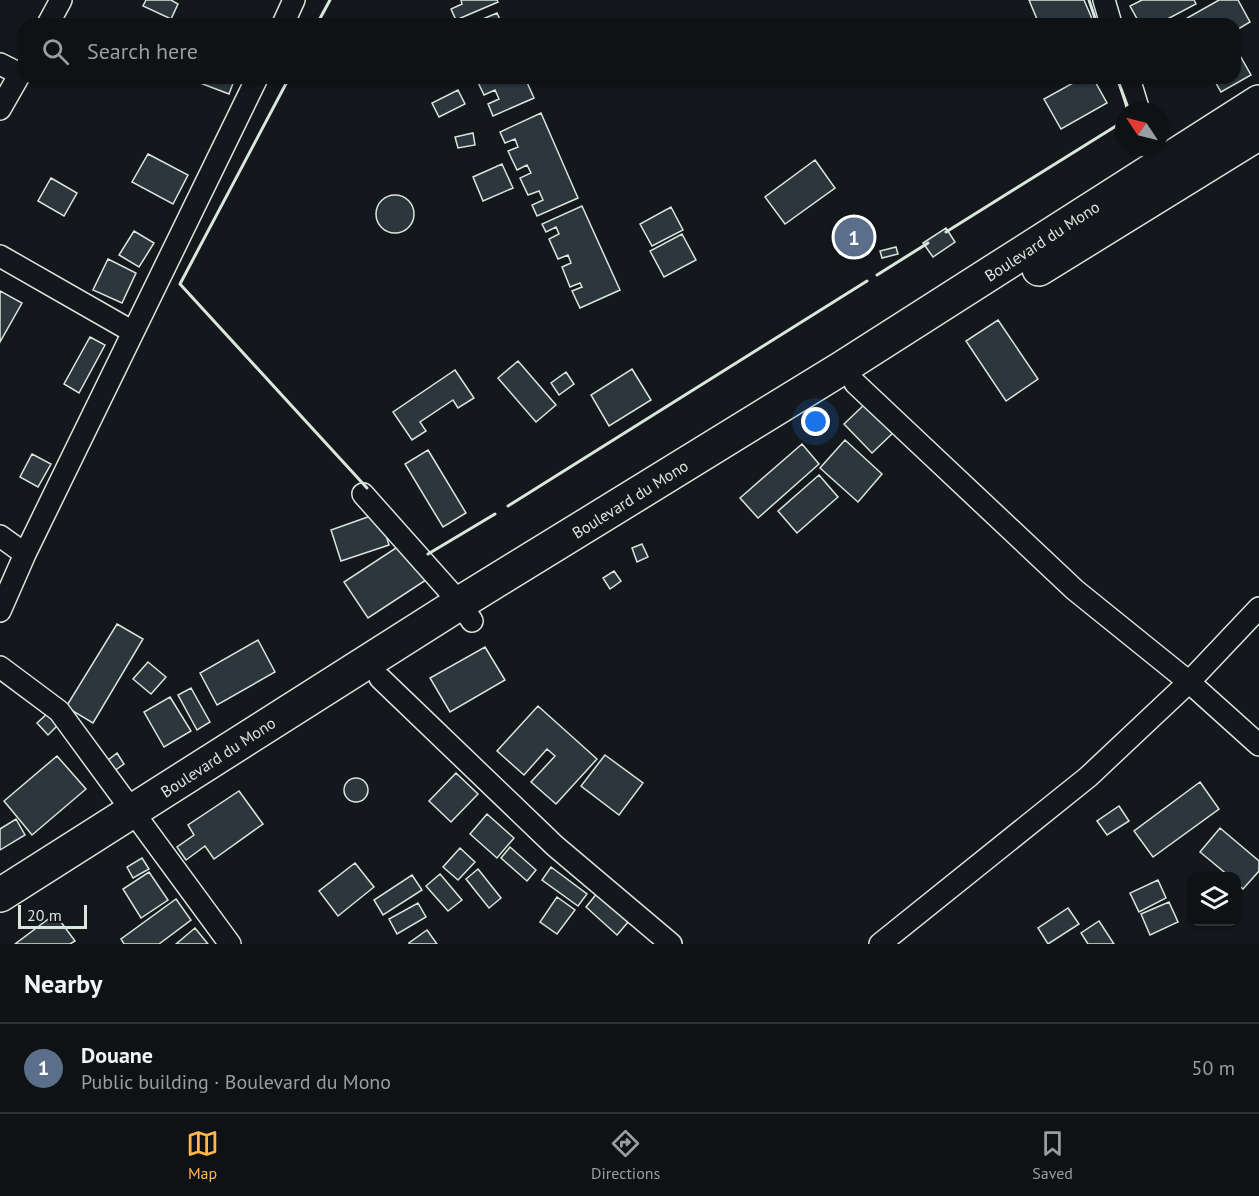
<!DOCTYPE html>
<html lang="en">
<head>
<meta charset="utf-8">
<style>
	body { margin:0; font-family:"PT Sans",sans-serif; background:#181b1e; color:#f1f3f6 }
	.controls { position:absolute; right:18px; bottom:18px; display:grid; overflow:hidden; border-radius:12px; box-shadow:0 2px 4px #0004 }
	.controls button { width:54px; height:54px; display:grid; place-items:center; padding:0; border:0; border-bottom:2px solid #2f3234; background:#0f1215; color:#f1f3f6; font:30px sans-serif }
	.compass { position:absolute; left:1115px; top:102px; width:54px; height:54px; border-radius:50%; background:#0f1215; box-shadow:0 2px 4px #0004; rotate:305deg }
	.scale { position:absolute; left:18px; bottom:15px; width:69px; box-sizing:border-box; padding-left:6px; border:3px solid #d8e6dc; border-top:0; font-size:16px; line-height:21px; white-space:nowrap; color:#d8e6dc; -webkit-text-stroke:4px #14181c; paint-order:stroke }
	.you { position:absolute; left:816px; top:422px; width:21px; height:21px; margin:-15px; border:4px solid #fff; border-radius:50%; background:#1a73e8; box-shadow:0 0 0 9px #1a73e833 }
	.badge { display:grid; place-items:center; width:39px; height:39px; border-radius:50%; background:#ffb74d; color:#fff; font-size:20px; font-weight:700 }
	.pin { position:absolute; translate:-50% -50%; border:3px solid #fff; box-shadow:0 2px 6px #0006 }
	.list { margin:0; padding:0; list-style:none }
	h2 { display:flex; justify-content:space-between; align-items:center; height:78px; margin:0; padding:0 24px; font-size:26px }
	h2 small { font-size:20px; font-weight:400; color:#9b9ea0 }
	.list li { display:grid; grid-template-columns:39px 1fr auto; gap:18px; align-items:center; box-sizing:border-box; height:90px; padding:0 24px; border-top:2px solid #2f3234 }
	.list b { display:block; font-size:22px; white-space:nowrap }
	.list p { margin:0; font-size:20px; white-space:nowrap; color:#9b9ea0 }
	.list em { font-size:20px; font-style:normal; color:#9b9ea0 }
	.icon { flex:none; width:33px; height:33px; fill:none; stroke:currentColor; stroke-width:2; stroke-linecap:round; stroke-linejoin:round }
	.map { position:relative; flex:none; width:1259px; height:944px; overflow:hidden }
	.search { position:absolute; background:#0f1215; box-shadow:0 2px 4px #0004; left:18px; right:18px; top:18px; height:66px; display:flex; align-items:center; gap:15px; box-sizing:border-box; padding:0 21px; border-radius:18px; color:#9b9ea0; font-size:22px }
	.sheet { height:168px; background:#0f1215 }
	nav { display:flex; justify-content:space-around; align-items:center; box-sizing:border-box; height:84px; border-top:2px solid #2f3234; background:#0f1215; font-size:16px; color:#9b9ea0 }
	nav a { display:grid; justify-items:center; gap:3px }
	nav .on { color:#ffb74d }
	.map>svg:first-child { display:block }
</style>
</head>
<body>
<div class="map">
<svg width="1259" height="944" viewBox="0 0 1259 944">
	<rect width="100%" height="100%" fill="#14181c"/>
	<path fill="#2c363c" stroke="#d8e6dc" stroke-width="1.5" d="M146 0H171L178 4 171 19 143 6Z
		M461 0H497L498 2 456 20 451 9 462 4Z
		M1029 0H1084L1093 21 1086 24H1039Z
		M1142 0H1194L1196 4 1158 24H1140L1130 6Z
		M1219 0H1238L1250 22 1235 31V24H1181L1180 22Z
		M497 13 502 24H471Z
		M1238 52 1251 75 1221 92 1213 78H1235V54Z
		M187 78H235L229 94Z
		M476 78H525L534 98 493 116 488 104 499 99 495 90 484 95Z
		M1082 78H1093L1107 103 1061 129 1044 99Z
		M458 90 465 104 439 117 432 103Z
		M541 113 578 198 537 216 532 205 543 200 539 191 528 195 520 178 531 173 527 165 517 170 508 151 518 147 515 139 505 143 500 132Z
		M473 133 475 145 458 148 455 137Z
		M148 154 188 175 173 204 132 182Z
		M815 160 835 188 785 224 765 197Z
		M502 164 513 188 483 201 473 177Z
		M51 178 77 193 64 216 38 201Z
		M376 214a19 19 0 1 1 38 0a19 19 0 1 1-38 0Z
		M582 206 620 290 580 308 572 291 582 287 580 283 570 287 562 267 571 263 568 255 558 259 549 239 559 234 556 227 546 232 542 224Z
		M671 207 683 230 652 246 640 224Z
		M946 228 955 242 933 257 923 243Z
		M134 231 154 243 139 267 119 255Z
		M682 234 696 260 664 277 650 251Z
		M896 247 898 254 882 258 880 251Z
		M108 259 136 273 122 303 93 290Z
		M0 291 22 303 0 342Z
		M998 320 1038 379 1006 401 966 341Z
		M90 337 105 345 79 393 64 384Z
		M518 361 556 405 536 422 498 378Z
		M632 369 651 400 609 426 591 395Z
		M455 370 474 398 458 408 453 400 420 422 426 431 412 440 393 412Z
		M566 372 574 384 559 395 551 383Z
		M866 403 894 432 872 453 844 424Z
		M845 440 882 474 858 502 820 468Z
		M802 444 819 464 758 518 740 498Z
		M428 450 466 513 443 527 405 464Z
		M32 454 51 464 38 487 20 477Z
		M819 475 838 497 797 533 778 511Z
		M379 513 389 545 341 561 331 530Z
		M402 544 426 580 368 618 344 582Z
		M642 544 648 557 637 562 632 548Z
		M614 571 621 581 610 589 603 578Z
		M117 624 143 639 93 723 66 707Z
		M258 640 275 672 217 705 200 673Z
		M485 647 505 680 450 712 430 678Z
		M148 662 166 677 151 694 133 679Z
		M191 688 210 722 197 730 178 695Z
		M170 697 191 731 164 747 144 712Z
		M538 706 597 759 556 804 531 782 555 756 547 749 524 775 497 751Z
		M49 712 60 723 48 735 37 723Z
		M117 753 124 764 114 771 107 761Z
		M605 755 643 783 619 815 581 786Z
		M57 756 86 789 32 835 4 801Z
		M456 773 478 794 451 822 429 801Z
		M344 790a12 12 0 1 1 24 0a12 12 0 1 1-24 0Z
		M1200 782 1219 809 1153 857 1134 831Z
		M239 791 263 824 214 859 205 846 186 860 177 847 194 835 188 825Z
		M1119 806 1129 821 1107 835 1097 821Z
		M487 814 514 838 497 858 470 834Z
		M16 819 25 835 0 850V829Z
		M1220 828 1259 861V871L1243 889 1236 883V876H1229L1200 852Z
		M510 847 536 870 527 881 501 858Z
		M460 848 475 862 458 880 443 867Z
		M142 858 149 869 133 878 127 867Z
		M355 863 374 887 338 916 319 891Z
		M551 867 587 894 578 906 542 880Z
		M478 869 501 898 489 908 466 879Z
		M149 872 168 900 141 918 123 889Z
		M440 874 462 900 448 911 426 886Z
		M412 875 422 890 383 915 374 900Z
		M1158 880 1166 898 1139 912 1130 893Z
		M598 892 629 921 617 935 586 907Z
		M557 897 575 910 557 934 540 922Z
		M176 899 191 920 159 944H124L121 939Z
		M1169 902 1178 922 1150 935 1141 914Z
		M418 903 426 917 397 934 389 919Z
		M1068 908 1079 924 1048 944 1038 928Z
		M55 914 75 941 70 944H15Z
		M1099 921 1114 944H1088L1081 933Z
		M195 928 208 944H176Z
		M427 930 437 944H409V943Z"/>
	<g fill="none" stroke-linecap="round" stroke-linejoin="round">
		<g stroke="#d8e6dc" stroke-width="24">
			<path id="street" d="M1104 0 1111 24
				M48 24 61 0
				M283 24 294 0
				M0 64 20 74 0 109
				M1129 78 1139 111
				M0 256 133 332
				M855 383 1075 590 1189 682 1259 745
				M363 494 460 603 472 621
				M0 536 25 554
				M0 611 25 554 257 78
				M0 667 59 711 230 944
				M380 678 555 846 671 944
				M880 944 1088 777 1189 682 1259 608"/>
		</g>
		<g stroke="#d8e6dc" stroke-width="36">
			<path id="primary" d="M1039 269 1259 133
				M0 895 460 603 842 368 1259 102"/>
		</g>
		<use href="#street" stroke="#14181c" stroke-width="21"/>
		<use href="#primary" stroke="#14181c" stroke-width="33"/>
		<path stroke="#d8e6dc" stroke-width="3" d="M1089 0 1097 24
			M317 24 330 0
			M289 78 180 284 367 488
			M1117 78 1127 105
			M946 232 1124 121
			M877 275 928 243
			M508 506 867 281
			M428 554 495 514"/>
	</g>
	<g text-anchor="middle" dominant-baseline="central" stroke-width="4.5" stroke-linejoin="round" paint-order="stroke">
		<g font-size="16" fill="#d8e6dc" stroke="#14181c">
			<text transform="translate(1042 241) rotate(-33)">Boulevard du Mono</text>
			<text transform="translate(630 499) rotate(-32)">Boulevard du Mono</text>
			<text transform="translate(218 757) rotate(-33)">Boulevard du Mono</text>
		</g>
	</g>
</svg>
<div class="controls">
<button><svg class="icon" aria-label="layers" viewBox="0 0 24 24"><path d="M12 4l9 5-9 5-9-5zM3 14l9 5 9-5"/></svg></button>
</div>
<svg class="compass" viewBox="-18 -18 36 36"><path d="M0-13l5 13h-10z" fill="#e53935"/><path d="M0 13l5-13h-10z" fill="#9b9ea0"/></svg>
<div class="scale">20 m</div>
<div class="you"></div>
<div class="pin badge" style="left:854px;top:237px;background:#5c6f8a">1</div>
<div class="search"><svg class="icon" aria-label="search" viewBox="0 0 24 24"><circle cx="10" cy="10" r="6"/><path d="M15 15l6 6"/></svg>Search here</div>
</div>
<section class="sheet">
<h2>Nearby<small></small></h2>
<ul class="list">
<li><span class="badge" style="background:#5c6f8a">1</span><div><b>Douane</b><p>Public building · Boulevard du Mono</p></div><em>50 m</em></li>
</ul>
</section>
<nav>
<a class="on"><svg class="icon" aria-label="map" viewBox="0 0 24 24"><path d="M3 6l6-2 6 2 6-2v14l-6 2-6-2-6 2zM9 4v14M15 6v14"/></svg>Map</a>
<a><svg class="icon" aria-label="directions" viewBox="0 0 24 24"><path d="M12 3l9 9-9 9-9-9zM9 14v-3h6M13 9l2 2-2 2"/></svg>Directions</a>
<a><svg class="icon" aria-label="saved" viewBox="0 0 24 24"><path d="M7 4h10v16l-5-4-5 4z"/></svg>Saved</a>
</nav>
</body>
</html>
